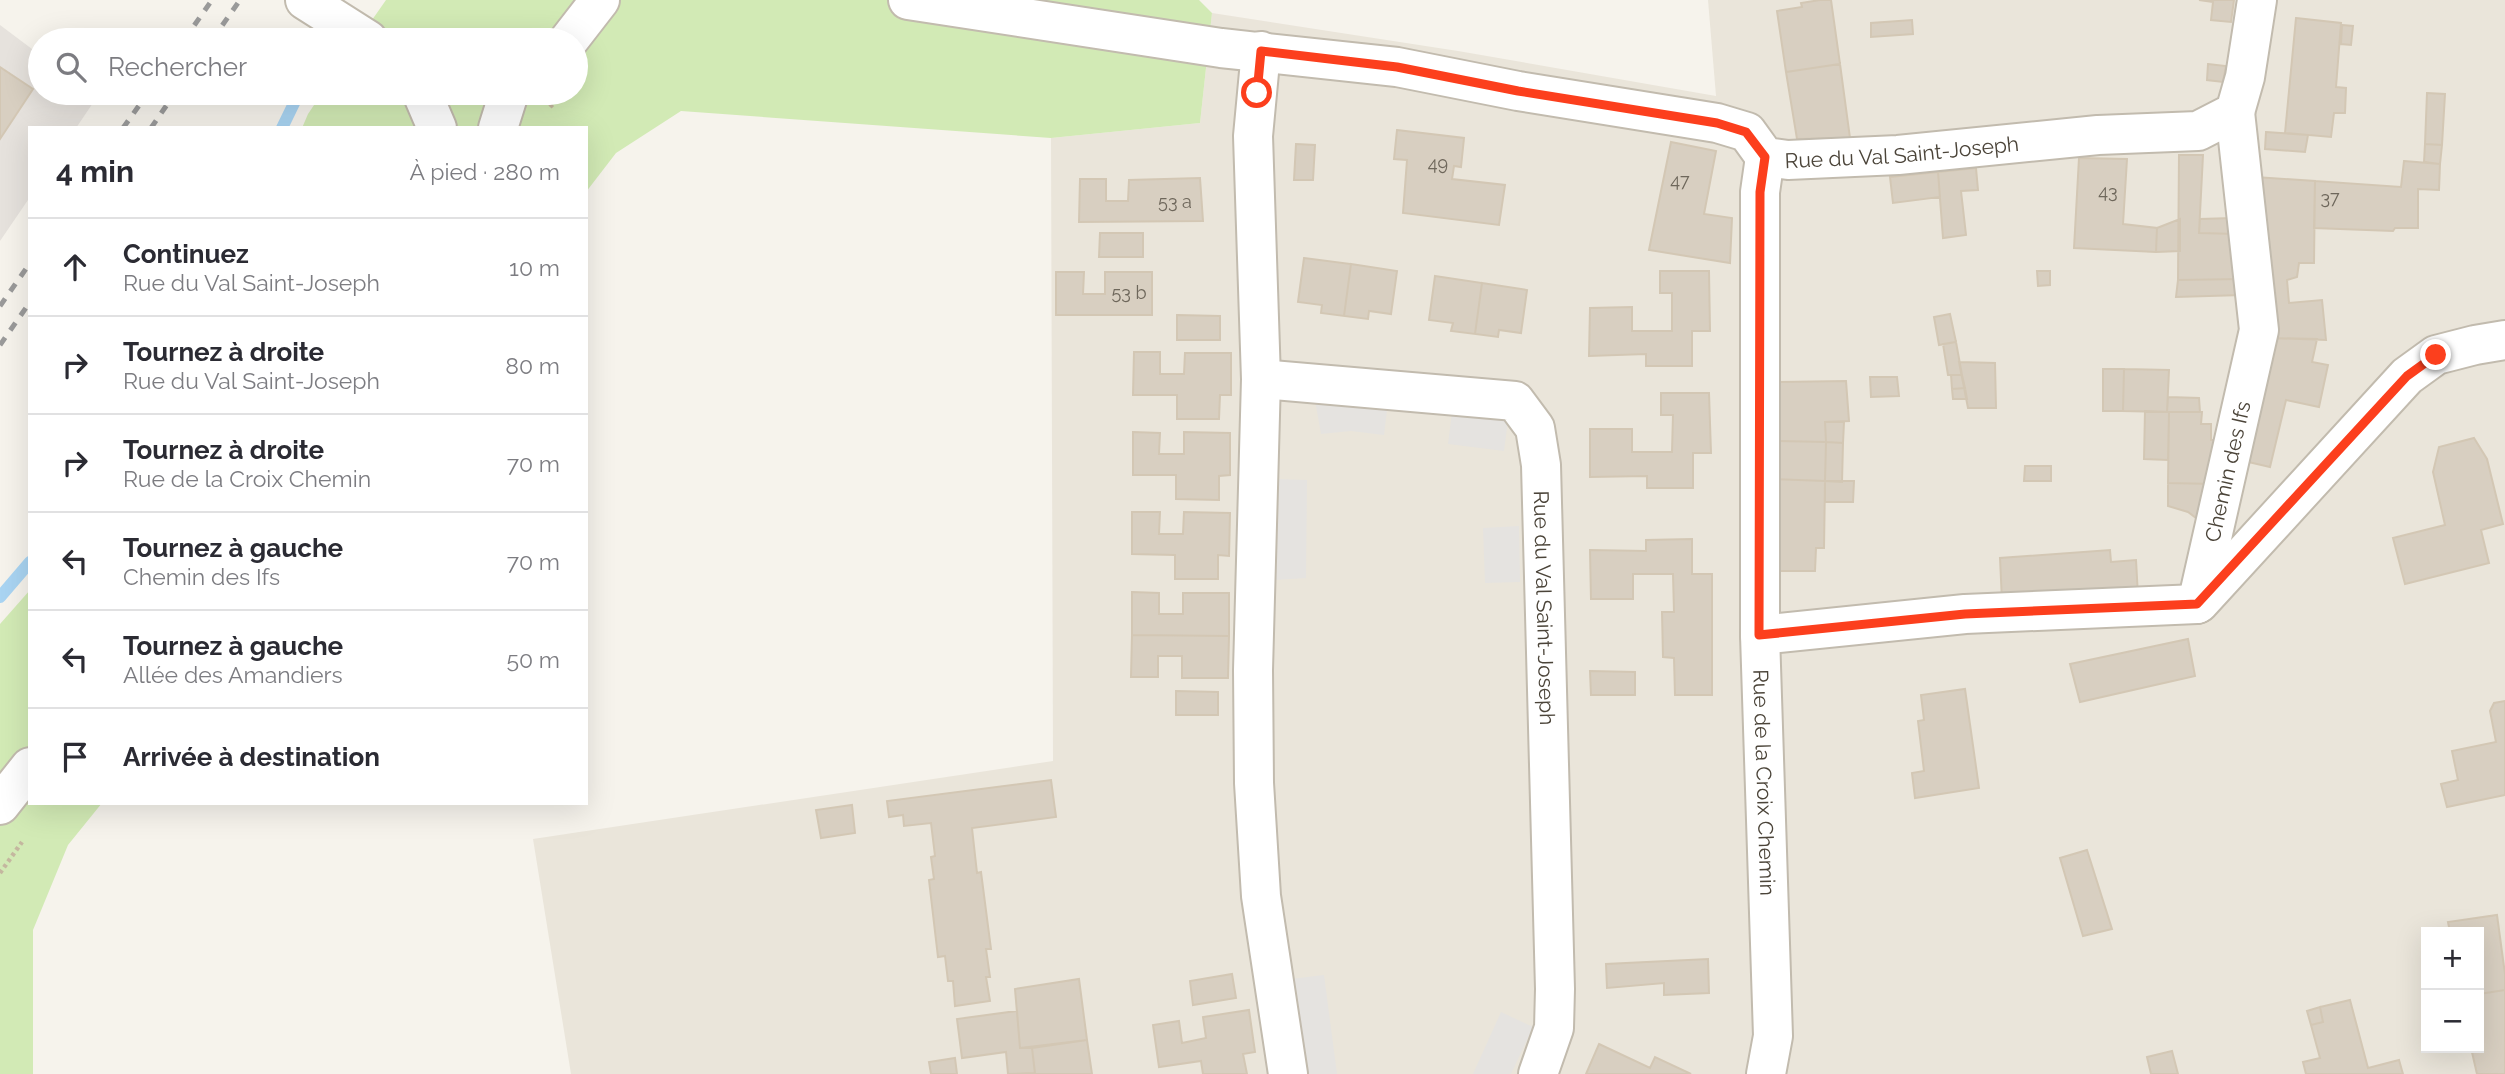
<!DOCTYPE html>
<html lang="fr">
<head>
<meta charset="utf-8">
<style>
	body { margin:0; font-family:Raleway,sans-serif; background:#f7f7f7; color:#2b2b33 }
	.controls { position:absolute; right:21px; bottom:21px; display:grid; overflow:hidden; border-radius:0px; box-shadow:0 7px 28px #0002 }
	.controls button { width:63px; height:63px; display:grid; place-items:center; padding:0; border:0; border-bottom:2px solid #e1e1e2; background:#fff; color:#2b2b33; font:35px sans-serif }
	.stop { position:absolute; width:21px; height:21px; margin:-16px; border:5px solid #fc3f1d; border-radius:50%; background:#fff }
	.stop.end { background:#fc3f1d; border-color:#fff; box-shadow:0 2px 7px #0008 }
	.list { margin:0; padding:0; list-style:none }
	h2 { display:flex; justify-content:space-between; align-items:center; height:91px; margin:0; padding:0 28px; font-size:30px }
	h2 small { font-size:23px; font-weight:400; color:#7c7c81 }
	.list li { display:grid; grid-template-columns:46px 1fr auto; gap:21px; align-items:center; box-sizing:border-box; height:98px; padding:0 28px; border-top:2px solid #e1e1e2 }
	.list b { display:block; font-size:26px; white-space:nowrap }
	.list p { margin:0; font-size:23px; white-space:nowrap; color:#7c7c81 }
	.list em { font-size:23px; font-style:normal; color:#7c7c81 }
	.icon { flex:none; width:38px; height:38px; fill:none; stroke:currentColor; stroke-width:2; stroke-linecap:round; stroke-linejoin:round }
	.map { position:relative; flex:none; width:2505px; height:1074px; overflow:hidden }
	.search { position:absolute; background:#fff; box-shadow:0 7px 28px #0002; left:28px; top:28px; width:560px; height:77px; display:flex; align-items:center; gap:18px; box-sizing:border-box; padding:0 24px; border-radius:38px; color:#7c7c81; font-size:26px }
	.panel { position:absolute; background:#fff; box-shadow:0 7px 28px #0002; left:28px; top:126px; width:560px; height:679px; border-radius:0px }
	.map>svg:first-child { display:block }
</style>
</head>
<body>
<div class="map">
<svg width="2505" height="1074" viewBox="0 0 2505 1074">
	<rect width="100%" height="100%" fill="#f6f3ec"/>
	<path fill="#eae5da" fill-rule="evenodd" d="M1708 0H2505V1074H571L533 839 1053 761 1051 138 1200 123 1212 13 1458 51 1716 96ZM2426 932H2479V1048H2426Z"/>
	<path fill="#e6e2dd" d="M0 25 40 55V93H91L97 97 76 128H30V197L0 241Z"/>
	<path fill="#d2eab5" d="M386 0H1199L1212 13 1200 123 1051 138 681 111 616 153 586 192V128H302L308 114 322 93H576V40H358Z
		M30 590V803H102L68 845 33 930V1074H0V624Z"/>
	<path fill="#e5e3e0" d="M1315 400 1388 402 1384 435 1351 431 1321 434Z
		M1452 412 1508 420 1504 451 1448 444Z
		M1274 479 1307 480 1306 578 1274 580Z
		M1519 526 1520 582 1485 583 1483 528Z
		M1324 975 1337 1074H1304L1291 979Z
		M1501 1012 1533 1027 1511 1074H1473Z"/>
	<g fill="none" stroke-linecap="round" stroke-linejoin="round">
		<path stroke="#a9d4f2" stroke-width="12" d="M282 128 299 93
			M0 597 30 562"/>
	</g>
	<path fill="#d8cfc1" stroke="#d3c7b4" stroke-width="2" d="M1820 0H1831L1840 64 1786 72 1777 11 1802 7 1801 3Z
		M2199 0H2234L2231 22 2211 20 2213 2Z
		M2296 18 2341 23 2336 87 2346 88 2345 113H2334L2331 137 2285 133Z
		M1912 20 1913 34 1871 37V23Z
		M2342 25 2353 26 2351 45 2341 44Z
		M1840 64 1850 138 1797 139 1786 72Z
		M2208 64 2226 66 2223 82 2207 80Z
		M0 67 33 89 0 139Z
		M2427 93 2445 94 2442 145 2425 144Z
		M1397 130 1464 138 1461 167 1454 166 1452 179 1505 185 1499 225 1403 213 1407 160 1394 159Z
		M2266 132 2308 135 2305 152 2265 149Z
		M1671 142 1716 151 1704 214 1732 218 1730 263 1649 250Z
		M1296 144 1315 145 1313 180H1294Z
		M2425 144 2442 145 2440 164 2424 162Z
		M2179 155H2203L2199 233 2237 234 2241 279 2178 280Z
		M2079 158 2127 159 2123 224 2157 228 2156 252 2074 248Z
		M2404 161 2440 164 2439 190 2418 189V228H2395L2393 231 2314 228 2315 181 2401 187Z
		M1976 168 1978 190 1961 191 1966 235 1943 238 1938 172Z
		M1938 172 1940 197 1893 203 1890 177Z
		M2255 177 2315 181 2314 263H2299L2297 277 2287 280 2289 303 2322 300 2326 340 2269 338Z
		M1200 178 1203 221 1079 222 1080 179H1106V201H1128L1129 180Z
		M2233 218 2237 234 2199 233 2200 219Z
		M2180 219V251L2156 252 2157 228Z
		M1100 233H1143V257H1099Z
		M1304 258 1351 264 1344 316 1321 313 1322 305 1298 302Z
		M1351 264 1397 271 1391 314 1369 311 1368 319 1344 316Z
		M1660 271H1709L1710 331H1692V366H1646V354L1589 356 1590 308 1632 307V331H1672V293H1660Z
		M2037 271H2050V285L2038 286Z
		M1056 272H1084L1083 294H1105V272H1152V315H1056Z
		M1435 276 1482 283 1475 334 1451 331 1453 323 1429 320Z
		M2241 279 2242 295 2176 297 2178 280Z
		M1482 283 1527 290 1521 333 1499 330 1498 337 1475 334Z
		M1950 314 1956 342 1939 345 1934 317Z
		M1177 315 1220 316V340H1177Z
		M2269 338 2317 339 2312 362 2328 365 2319 407 2286 400 2270 467 2244 461Z
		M1956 342 1962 375H1948L1943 344Z
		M1134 352H1160V374H1184L1185 353H1231V395H1220L1219 419H1177V395H1133Z
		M1959 362 1995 363 1996 408H1968Z
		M2103 369H2124L2123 411H2103Z
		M2124 369 2169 370 2167 412 2123 411Z
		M1951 375H1962L1965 388 1952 389Z
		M1870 377H1897L1899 396 1871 397Z
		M1846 381 1849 421 1825 422 1826 442 1774 441 1775 382Z
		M1965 388 1967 399H1953L1952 389Z
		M1661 393H1709L1711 453H1693V488H1647V476L1590 477V429H1632V452H1672L1673 415H1661Z
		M2168 397 2199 398 2200 412H2167Z
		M2145 411 2169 412 2168 460 2144 459Z
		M2169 412H2202L2201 424H2211V440H2224L2214 484 2168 483Z
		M1825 422H1844L1843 443 1826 442Z
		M1133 432 1160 433 1159 454H1184V432L1230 433V475L1219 476V500L1176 499V475H1133Z
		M2474 438 2487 459 2503 524 2481 530 2489 563 2405 584 2393 538 2445 525 2433 472 2439 447Z
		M1774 441 1826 442 1825 481 1774 479Z
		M1826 442 1843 443 1842 482 1825 481Z
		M2025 466H2051V481H2024Z
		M1774 479 1825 481 1824 548H1816L1815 571H1775Z
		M1825 481H1854L1853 502H1825Z
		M2168 483 2214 484 2204 524 2188 512 2168 506Z
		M1132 512H1160L1159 534H1183L1184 512 1230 513 1229 556 1218 555V579H1175V555L1132 554Z
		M1692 539V574H1712V695H1675L1674 658 1663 657 1662 612H1674L1673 574H1633V599H1591L1590 550 1646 551V540Z
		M2110 550 2111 562 2136 560 2138 596 2002 601 2000 558Z
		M1132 592 1159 593V614H1183V593H1229V636L1132 635Z
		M1132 635 1229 636 1228 678H1182V656H1158V677H1131Z
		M2188 639 2195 676 2080 702 2070 664Z
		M1590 671 1635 672V695H1591Z
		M1965 689 1979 788 1915 798 1912 773 1924 771 1918 721 1924 720 1921 695Z
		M1176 691 1218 692V715H1176Z
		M2505 701V795L2447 807 2441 784 2458 780 2452 751 2496 742 2490 711 2494 703Z
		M1051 780 1056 817 972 828 977 873 981 872 991 949H986L990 977H986L990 1001 955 1006 953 981H948L945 956 938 957 929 880 934 879 931 857 935 856 931 823 904 826 903 815 889 817 887 801Z
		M852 805 855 833 821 838 816 810Z
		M2087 850 2112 929 2083 936 2060 858Z
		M2497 915 2505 974V990L2479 994V932H2450L2448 922Z
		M1708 959 1709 993 1664 995V983L1607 988 1606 964Z
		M1232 974 1236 998 1193 1005 1190 981Z
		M1079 979 1087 1040 1020 1048 1015 989Z
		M2505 990V1074H2477L2471 1048H2479V994Z
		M2350 1000 2368 1068 2399 1060 2403 1074H2306L2303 1062 2320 1058 2311 1025 2323 1022 2320 1007Z
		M2320 1007 2323 1022 2311 1025 2307 1011Z
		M1249 1010 1255 1052 1243 1054 1247 1074H1203L1201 1061 1159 1067 1153 1025 1179 1021 1182 1043 1206 1038 1203 1017Z
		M1017 1011 1020 1048H1032L1035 1073 1008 1074 1006 1052 962 1058 957 1019Z
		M1087 1040 1092 1074H1035L1032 1048Z
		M1599 1044 1650 1068 1655 1057 1691 1074H1586Z
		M2172 1051 2178 1074H2151L2147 1057Z
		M955 1058 957 1074H931L929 1062Z"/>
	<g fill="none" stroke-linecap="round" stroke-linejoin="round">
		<g stroke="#c2bbae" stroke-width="42">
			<g id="minor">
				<path d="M305 0 368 40"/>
				<path id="s1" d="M908 0 1221 48 1397 67 1518 91 1717 123 1747 132 1765 157 1788 160 1898 155 2098 135 2198 131 2235 112 2245 77 2257 0"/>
				<path d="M569 40 600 0"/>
				<path d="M1261 51 1253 136 1261 379 1253 670 1254 783 1261 896 1288 1074"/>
				<path d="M422 93 437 128"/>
				<path d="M498 128 509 93"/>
				<path id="s2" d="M1765 157 1760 192V635L1773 1036 1766 1074"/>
				<path id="s3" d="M1261 379 1515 401 1535 428 1541 465 1555 989 1554 1028 1538 1074"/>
				<path d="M2199 603 2407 376 2436 355 2475 345 2505 340"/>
				<path id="s4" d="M2197 604 2259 330 2235 112"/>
				<path d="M1760 635 1965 614 2197 604"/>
				<path d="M0 805 30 767"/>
			</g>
		</g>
		<path stroke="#c4b79f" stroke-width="4.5" stroke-dasharray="3.5 3.5" stroke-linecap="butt" d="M550 107 564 93
			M0 873 22 842"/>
		<use href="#minor" stroke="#fff" stroke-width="38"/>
		<path stroke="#9a9a9a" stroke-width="5" stroke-dasharray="9 9" stroke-linecap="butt" d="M184 40 212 0
			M212 40 240 0
			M123 128 148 93
			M151 128 175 93
			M0 306 30 263
			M0 345 30 302"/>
	</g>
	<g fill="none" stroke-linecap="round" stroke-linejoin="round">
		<path stroke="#fc3f1d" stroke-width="9" d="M1257 93 1261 51 1397 67 1518 91 1717 123 1746 132 1765 157 1760 192 1759 635 1965 614 2197 604 2407 376 2436 355"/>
	</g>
	<g text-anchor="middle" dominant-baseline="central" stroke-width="7" stroke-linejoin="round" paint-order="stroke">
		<g font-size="18" fill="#6e675b">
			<text x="1438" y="163">49</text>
			<text x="1680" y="180">47</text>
			<text x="2108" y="191">43</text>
			<text x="2330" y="197">37</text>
			<text x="1175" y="201">53 a</text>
			<text x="1129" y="292">53 b</text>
		</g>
		<g font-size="21" fill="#4b4439" stroke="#fff">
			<text stroke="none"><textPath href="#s1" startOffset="1018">Rue du Val Saint-Joseph</textPath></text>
			<text stroke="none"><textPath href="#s4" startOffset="136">Chemin des Ifs</textPath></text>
			<text stroke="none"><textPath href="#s3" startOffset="469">Rue du Val Saint-Joseph</textPath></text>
			<text stroke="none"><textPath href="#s2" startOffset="626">Rue de la Croix Chemin</textPath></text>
		</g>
	</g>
</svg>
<div class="controls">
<button>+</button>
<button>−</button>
</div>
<div class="stop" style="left:1257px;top:93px"></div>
<div class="stop end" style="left:2436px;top:355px"></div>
<div class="search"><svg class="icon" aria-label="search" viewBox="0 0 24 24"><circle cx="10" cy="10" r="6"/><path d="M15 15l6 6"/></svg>Rechercher</div>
<section class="panel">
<h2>4 min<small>À pied · 280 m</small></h2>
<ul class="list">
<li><svg class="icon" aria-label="ahead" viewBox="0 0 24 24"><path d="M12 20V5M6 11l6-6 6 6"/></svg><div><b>Continuez</b><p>Rue du Val Saint-Joseph</p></div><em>10 m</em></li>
<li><svg class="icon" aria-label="right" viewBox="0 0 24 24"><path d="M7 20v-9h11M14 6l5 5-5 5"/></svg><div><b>Tournez à droite</b><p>Rue du Val Saint-Joseph</p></div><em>80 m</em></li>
<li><svg class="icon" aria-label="right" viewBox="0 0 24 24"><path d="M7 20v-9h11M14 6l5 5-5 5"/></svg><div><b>Tournez à droite</b><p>Rue de la Croix Chemin</p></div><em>70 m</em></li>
<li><svg class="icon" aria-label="left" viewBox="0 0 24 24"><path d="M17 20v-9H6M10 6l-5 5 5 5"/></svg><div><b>Tournez à gauche</b><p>Chemin des Ifs</p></div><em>70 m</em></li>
<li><svg class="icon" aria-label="left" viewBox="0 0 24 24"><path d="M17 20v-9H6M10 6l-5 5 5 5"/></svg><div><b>Tournez à gauche</b><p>Allée des Amandiers</p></div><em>50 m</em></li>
<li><svg class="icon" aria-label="arrive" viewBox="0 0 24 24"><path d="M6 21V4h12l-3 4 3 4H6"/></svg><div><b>Arrivée à destination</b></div></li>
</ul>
</section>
</div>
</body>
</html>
